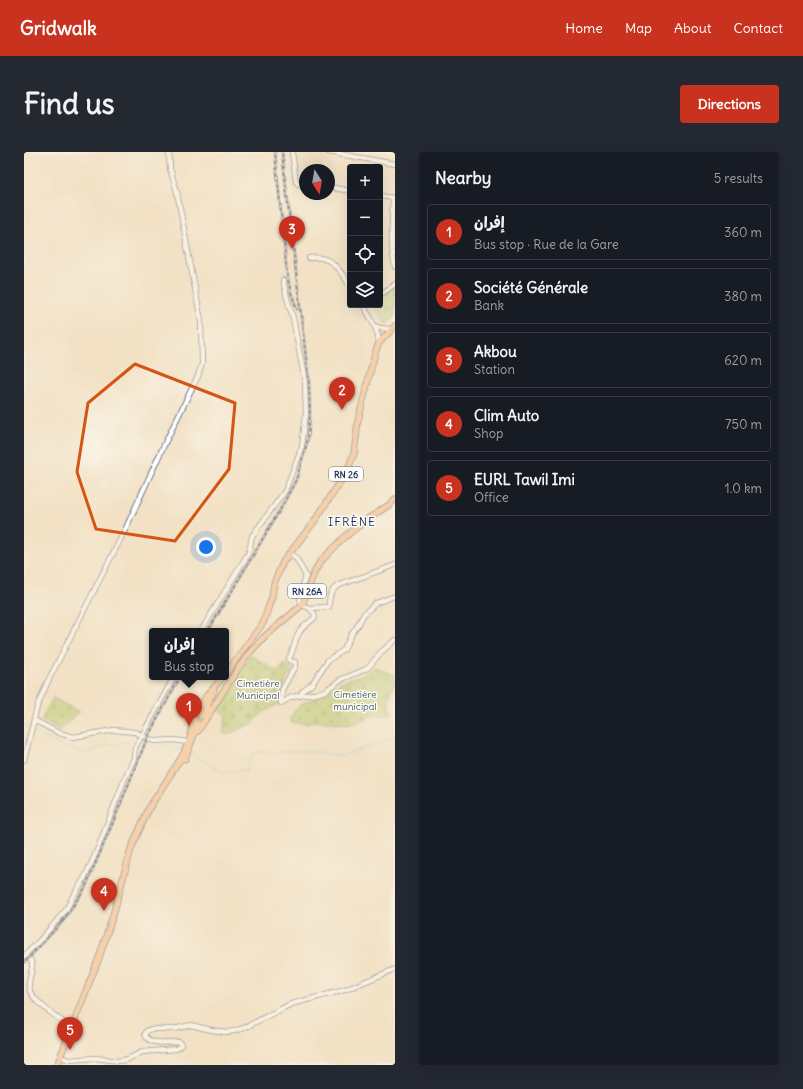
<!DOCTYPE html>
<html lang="en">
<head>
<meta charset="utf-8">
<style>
	body { margin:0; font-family:Delius,"Playpen Sans Arabic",sans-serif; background:#242831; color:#f1f3f6 }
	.controls { position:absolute; right:12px; top:12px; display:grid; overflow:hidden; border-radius:4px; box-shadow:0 4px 16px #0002 }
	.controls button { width:36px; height:36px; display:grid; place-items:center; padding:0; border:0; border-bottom:1px solid #363941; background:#171b24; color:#f1f3f6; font:20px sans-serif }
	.compass { position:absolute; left:275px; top:12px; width:36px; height:36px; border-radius:50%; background:#171b24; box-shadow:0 4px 16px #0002; rotate:169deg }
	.you { position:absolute; left:182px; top:395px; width:14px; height:14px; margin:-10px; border:3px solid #fff; border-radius:50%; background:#1a73e8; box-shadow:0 0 0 6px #1a73e833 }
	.badge { display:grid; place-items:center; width:26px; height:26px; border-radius:50%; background:#c8321e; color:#fff; font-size:13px; font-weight:700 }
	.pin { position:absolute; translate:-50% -33px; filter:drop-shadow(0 1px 2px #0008) }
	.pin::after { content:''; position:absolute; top:21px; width:14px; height:12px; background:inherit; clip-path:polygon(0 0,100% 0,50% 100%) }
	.popup { position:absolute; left:125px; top:476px; width:80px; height:52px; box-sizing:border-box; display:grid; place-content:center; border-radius:4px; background:#171b24; filter:drop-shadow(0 1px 3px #0005); font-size:13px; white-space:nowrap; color:#9ea1a6 }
	.popup b { font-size:15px; color:#f1f3f6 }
	.popup::after { content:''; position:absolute; left:50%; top:100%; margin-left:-8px; border:8px solid transparent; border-top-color:#171b24 }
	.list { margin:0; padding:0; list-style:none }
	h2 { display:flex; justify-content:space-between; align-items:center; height:52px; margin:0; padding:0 16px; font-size:17px }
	h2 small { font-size:13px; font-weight:400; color:#9ea1a6 }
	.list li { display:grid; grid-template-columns:26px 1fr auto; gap:12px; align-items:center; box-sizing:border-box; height:56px; margin:0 8px 8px; padding:0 8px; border:1px solid #363941; border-radius:4px }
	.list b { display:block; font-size:15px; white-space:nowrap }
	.list p { margin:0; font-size:13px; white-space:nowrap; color:#9ea1a6 }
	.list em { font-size:13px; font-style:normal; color:#9ea1a6 }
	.icon { flex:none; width:22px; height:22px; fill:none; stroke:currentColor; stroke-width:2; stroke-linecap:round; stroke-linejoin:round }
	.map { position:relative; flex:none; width:371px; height:913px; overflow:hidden; border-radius:4px }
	header { display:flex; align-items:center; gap:24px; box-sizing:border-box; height:56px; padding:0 20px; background:#c8321e; color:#fff }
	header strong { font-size:19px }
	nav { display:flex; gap:22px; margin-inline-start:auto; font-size:14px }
	.intro { display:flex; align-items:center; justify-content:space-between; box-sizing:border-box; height:96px; padding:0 24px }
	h1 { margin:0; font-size:28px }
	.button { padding:10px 18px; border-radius:4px; background:#c8321e; color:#fff; font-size:14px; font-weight:700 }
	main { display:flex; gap:24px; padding:0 24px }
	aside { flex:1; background:#171b24; border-radius:4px; box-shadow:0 4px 16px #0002 }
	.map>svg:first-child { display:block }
</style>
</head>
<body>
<header>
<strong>Gridwalk</strong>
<nav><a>Home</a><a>Map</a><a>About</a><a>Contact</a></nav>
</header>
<div class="intro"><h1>Find us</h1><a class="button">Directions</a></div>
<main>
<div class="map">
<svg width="371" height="913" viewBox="0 0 371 913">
	<defs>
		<pattern id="cemetery-stones" width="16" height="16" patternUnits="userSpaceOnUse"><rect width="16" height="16" fill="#b2c96e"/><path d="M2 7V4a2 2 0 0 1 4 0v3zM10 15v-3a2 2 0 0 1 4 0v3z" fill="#98ad62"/></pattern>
	</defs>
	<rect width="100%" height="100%" fill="#fdfcf7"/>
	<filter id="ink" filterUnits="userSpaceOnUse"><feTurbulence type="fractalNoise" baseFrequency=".025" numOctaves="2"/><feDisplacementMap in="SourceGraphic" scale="8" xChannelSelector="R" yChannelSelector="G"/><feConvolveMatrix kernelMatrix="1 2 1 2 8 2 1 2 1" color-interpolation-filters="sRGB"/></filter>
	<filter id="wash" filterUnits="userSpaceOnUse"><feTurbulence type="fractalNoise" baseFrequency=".012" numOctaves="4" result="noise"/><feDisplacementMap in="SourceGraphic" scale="16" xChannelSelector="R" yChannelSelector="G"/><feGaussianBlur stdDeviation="0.9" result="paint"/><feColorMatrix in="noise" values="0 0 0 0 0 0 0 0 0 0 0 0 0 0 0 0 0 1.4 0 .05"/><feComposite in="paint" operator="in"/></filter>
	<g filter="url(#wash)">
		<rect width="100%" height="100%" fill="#f2e1c4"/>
		<path fill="url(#cemetery-stones)" stroke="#667c66" d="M371 134V165L362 172 348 153H356V146Z
			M227 503 252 519 262 512 269 516 262 528 255 552 238 561 229 571 209 580 206 583 199 581 202 564 192 556Z
			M350 515 371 523C371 542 359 541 368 560L362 563 348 564 325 572 290 569 283 572 268 571 266 567 272 557 278 552 303 541 316 530 338 523Z
			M29 546 55 560 36 578 17 568Z"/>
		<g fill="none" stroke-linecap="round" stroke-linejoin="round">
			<path stroke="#6bc1e8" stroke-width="1" d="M0 573 5 576
				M10 579C25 590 44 596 62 602L80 594 108 589
				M127 595 144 594 157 597
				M169 602 198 620 222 618 230 600 283 599 317 604 371 586"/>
		</g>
	</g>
	<g filter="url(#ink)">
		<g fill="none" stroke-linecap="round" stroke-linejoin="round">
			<g stroke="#3b4a6d" stroke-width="6">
				<path id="minor" d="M268 0 272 30 274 32 281 33
					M304 0 371 12
					M305 35 326 39
					M356 44 371 46
					M369 46C368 67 366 94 371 115
					M285 106C308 103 315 117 326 134
					M356 143 371 132
					M339 153C346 165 354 177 355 191
					M351 174 356 176 367 177
					M266 401 272 406 282 424C279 434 273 444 278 453L285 456 305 455C305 445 306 440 313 434L371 413
					M285 456 290 461 291 465C286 471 278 474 275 481 270 489 270 499 265 506L266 509 271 510V514L258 538 257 551 266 546 273 544 291 542 301 539 316 528 340 518 345 515 356 501 371 488
					M177 479 225 400 228 384 261 339 278 294 282 262 281 230 269 166 263 146 259 128
					M277 544 278 540 288 532 304 508 320 498 327 483 334 473 340 462 352 451 371 444
					M10 568 35 581 49 585 90 578 111 580 130 589 150 588 164 590
					M0 608 13 555 24 529 101 378 141 291 174 224 178 212 177 169 153 40 146 17 145 0
					M0 804 18 786 42 758 48 746 60 727 72 701 101 626 110 606 111 596 150 525
					M0 804 5 806C13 815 3 825 5 836 7 850 40 869 51 879
					M40 906 45 908 71 906 95 909 104 907 118 900 152 897 156 895 157 893 155 890C145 890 124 894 121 882L123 879 127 877H150L167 873 187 878 202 880 211 879 222 875 267 852 321 838 371 817"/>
			</g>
			<g stroke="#3b4a6d" stroke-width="7">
				<path id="major" d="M202 521 239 471 248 445 250 431 259 410 292 367 322 321 330 302 334 269 351 201 355 191 371 174
					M172 562 183 543 199 525
					M177 564 185 557
					M177 564 190 539
					M174 579 213 518 227 499 240 485 278 453 290 421 296 410 321 385 342 368 365 353 371 347
					M161 607 174 572
					M33 913 75 806 89 763 107 697 125 656 159 603 166 587 171 564"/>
			</g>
			<use href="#minor" stroke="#fff" stroke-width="4.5"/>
			<use href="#major" stroke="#f9bc8a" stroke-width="5.5"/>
			<g stroke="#1b2f5e" stroke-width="2.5">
				<path id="rail" d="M251 0 263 122 267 141 273 157
					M184 479 257 356 272 328 284 287 286 263 285 232 258 0
					M0 811 39 769 61 736 92 663 124 584 156 525"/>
			</g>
			<use href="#rail" stroke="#fdfcf7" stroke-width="1" stroke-dasharray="3" stroke-linecap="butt"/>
		</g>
	</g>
	<path d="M0 0H371V913H0ZM111 212 211 251 205 317 151 389 72 377 53 320 64 251Z" fill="#f2e1c4" fill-opacity=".55" fill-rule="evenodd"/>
	<path fill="none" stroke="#d45514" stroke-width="3" stroke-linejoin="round" d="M111 212 211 251 205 317 151 389 72 377 53 320 64 251Z"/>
	<g text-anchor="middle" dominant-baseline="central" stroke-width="3" stroke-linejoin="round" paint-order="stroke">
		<g fill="#fdfcf7" stroke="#5f6c8c" stroke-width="1">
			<rect x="305" y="315" width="34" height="14" rx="3"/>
			<rect x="264" y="432" width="38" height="14" rx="3"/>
		</g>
		<g font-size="9" font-weight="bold" fill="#1b2f5e">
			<text x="322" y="322">RN 26</text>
			<text x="283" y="439">RN 26A</text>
		</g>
		<g font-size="10" fill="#485d63" stroke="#fdfcf7">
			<text x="234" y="531">Cimetière<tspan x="234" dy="12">Municipal</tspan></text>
			<text x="331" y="542">Cimetière<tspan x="331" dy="12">municipal</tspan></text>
		</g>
		<g font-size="12" letter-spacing="1" fill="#1b2f5e" stroke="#fdfcf7">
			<text x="328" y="369">IFRÈNE</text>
		</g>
	</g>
</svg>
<div class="controls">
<button>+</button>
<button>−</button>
<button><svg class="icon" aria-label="locate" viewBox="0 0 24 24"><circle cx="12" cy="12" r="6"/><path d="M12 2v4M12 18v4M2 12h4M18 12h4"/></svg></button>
<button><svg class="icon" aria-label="layers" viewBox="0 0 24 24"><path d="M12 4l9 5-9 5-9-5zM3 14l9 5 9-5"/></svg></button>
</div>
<svg class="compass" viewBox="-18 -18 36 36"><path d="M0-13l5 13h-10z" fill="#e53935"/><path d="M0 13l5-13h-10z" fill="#9ea1a6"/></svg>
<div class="you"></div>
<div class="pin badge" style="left:165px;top:574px">1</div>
<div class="popup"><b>إفران</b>Bus stop</div>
<div class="pin badge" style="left:318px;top:258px">2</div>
<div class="pin badge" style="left:268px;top:97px">3</div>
<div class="pin badge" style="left:80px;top:759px">4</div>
<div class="pin badge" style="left:46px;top:898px">5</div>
</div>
<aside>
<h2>Nearby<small>5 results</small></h2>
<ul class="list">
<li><span class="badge">1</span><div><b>إفران</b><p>Bus stop · Rue de la Gare</p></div><em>360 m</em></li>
<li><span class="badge">2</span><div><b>Société Générale</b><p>Bank</p></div><em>380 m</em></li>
<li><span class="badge">3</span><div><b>Akbou</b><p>Station</p></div><em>620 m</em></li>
<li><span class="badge">4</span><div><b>Clim Auto</b><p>Shop</p></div><em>750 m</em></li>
<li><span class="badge">5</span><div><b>EURL Tawil Imi</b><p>Office</p></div><em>1.0 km</em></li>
</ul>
</aside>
</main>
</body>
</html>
